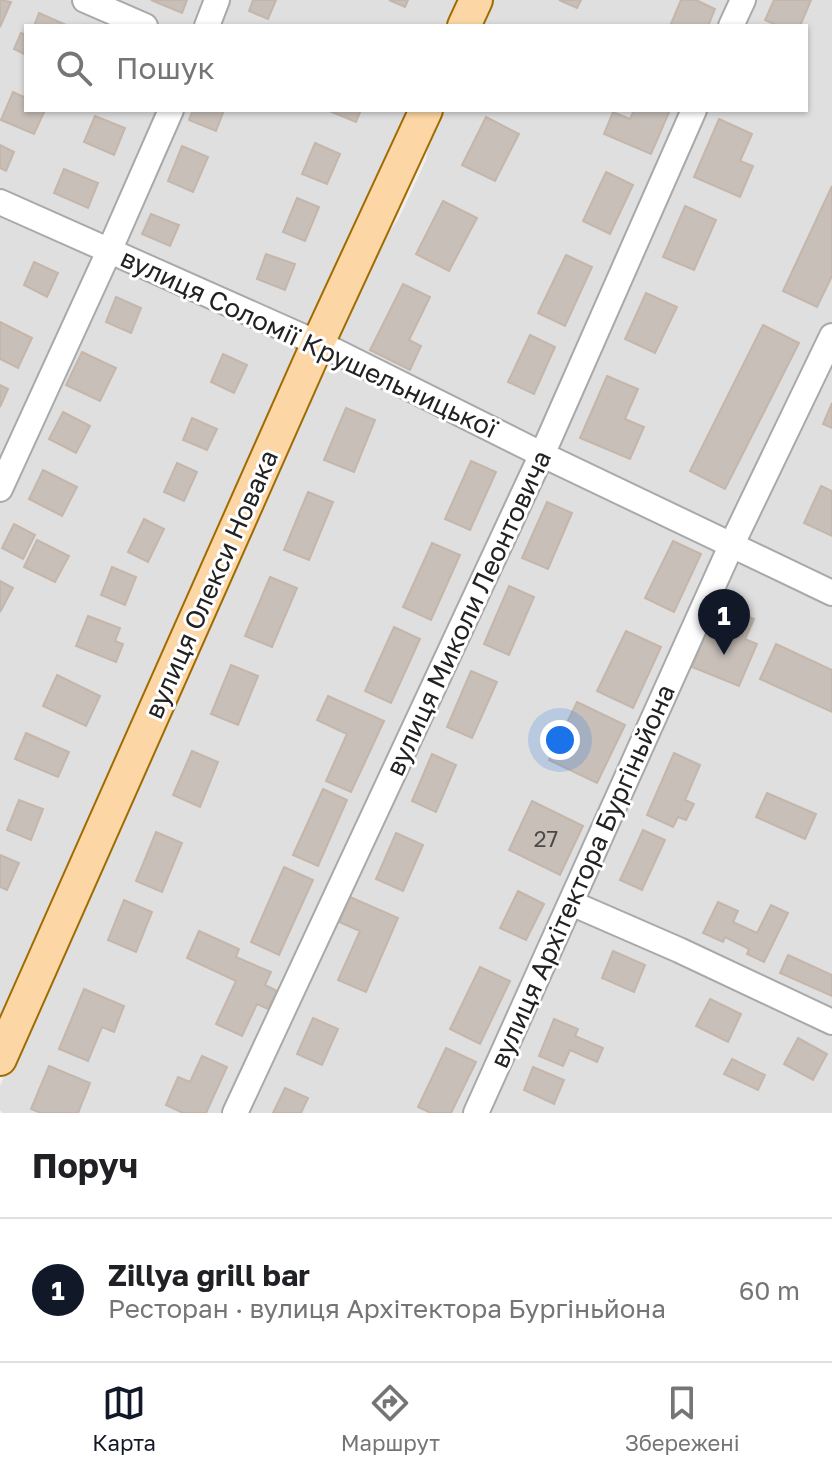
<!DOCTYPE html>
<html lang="uk">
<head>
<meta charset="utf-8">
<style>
	body { margin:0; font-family:"Golos Text",sans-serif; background:#f6f6f6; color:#202124 }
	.you { position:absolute; left:560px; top:740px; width:28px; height:28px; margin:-20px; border:6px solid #fff; border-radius:50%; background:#1a73e8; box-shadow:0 0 0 12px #1a73e833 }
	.badge { display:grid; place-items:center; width:52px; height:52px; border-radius:50%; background:#111827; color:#fff; font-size:26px; font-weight:700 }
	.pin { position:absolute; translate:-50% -66px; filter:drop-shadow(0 2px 4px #0008) }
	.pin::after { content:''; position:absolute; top:42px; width:28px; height:24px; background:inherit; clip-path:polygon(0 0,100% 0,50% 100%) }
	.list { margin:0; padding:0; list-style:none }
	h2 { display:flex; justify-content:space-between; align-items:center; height:104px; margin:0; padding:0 32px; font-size:34px }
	h2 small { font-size:26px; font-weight:400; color:#757577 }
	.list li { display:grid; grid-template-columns:52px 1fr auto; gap:24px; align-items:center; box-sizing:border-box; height:144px; padding:0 32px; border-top:2px solid #e0e0e0 }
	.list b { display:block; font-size:30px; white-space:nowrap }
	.list p { margin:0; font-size:26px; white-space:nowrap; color:#757577 }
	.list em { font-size:26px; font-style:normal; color:#757577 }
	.icon { flex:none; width:44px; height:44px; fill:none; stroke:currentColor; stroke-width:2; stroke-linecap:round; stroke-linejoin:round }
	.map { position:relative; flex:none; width:832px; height:1113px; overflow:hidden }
	.search { position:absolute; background:#fff; box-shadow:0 2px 6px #0004; left:24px; right:24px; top:24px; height:88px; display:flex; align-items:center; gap:20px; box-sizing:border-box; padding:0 28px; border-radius:0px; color:#757577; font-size:30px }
	.sheet { height:248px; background:#fff }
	nav { display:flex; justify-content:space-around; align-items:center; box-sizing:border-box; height:112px; border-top:2px solid #e0e0e0; background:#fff; font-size:22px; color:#757577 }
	nav a { display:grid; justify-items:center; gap:4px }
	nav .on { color:#111827 }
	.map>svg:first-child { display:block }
</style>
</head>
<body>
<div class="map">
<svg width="832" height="1113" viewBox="0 0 832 1113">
	<rect width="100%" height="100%" fill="#f2efe9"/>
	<path fill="#e0dfdf" d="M0 0H463L452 26H26V110H414L0 1028Z
		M489 0H832V581L712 522 561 451 557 446 525 433 341 344 340 337 346 323 385 237 399 218 426 160 431 130 440 110H806V26H478Z
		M337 369 351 372 516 457 556 474 832 605V1113H3L0 1110V1086L318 381 323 374 331 370Z"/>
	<path fill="#c7bfb8" stroke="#c4b6ab" stroke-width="2" d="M0 0 11 2 0 27Z
		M151 0H187L182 13Z
		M253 0H276L268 19 249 11Z
		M389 0H408L405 7Z
		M559 0H581L577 8Z
		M681 0H696L715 9 708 26H670Z
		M774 0H811L800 26H778L765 20Z
		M39 13 66 25V26H34Z
		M21 33 26 35V55L14 49Z
		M13 92 26 98V110H45L34 134 1 120Z
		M193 110H224L216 131 189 120Z
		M327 110H361L356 122Z
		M634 110H670L651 154 604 134 613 112 630 119Z
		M95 116 125 128 114 155 84 142Z
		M486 117 519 134 495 181 462 165Z
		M719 119 752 134 740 161 753 166 740 197 694 177Z
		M315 143 340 154 327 184 302 174Z
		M0 145 14 152 6 171 0 168Z
		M182 146 208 157 193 192 168 181Z
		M64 169 98 183 88 208 54 193Z
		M606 172 633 185 610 234 583 221Z
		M832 186V276L817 307 783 291Z
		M297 198 319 207 305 241 283 232Z
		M443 201 477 218 449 271 416 254Z
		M685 206 716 220 694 270 663 257Z
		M151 214 179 225 170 246 142 234Z
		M266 254 295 264 285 290 257 279Z
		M566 255 592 267 565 326 538 313Z
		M34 262 58 273 47 297 24 285Z
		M403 284 430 297 409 340 421 346 410 370 370 350Z
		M646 293 677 307 655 353 625 339Z
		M116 297 141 308 131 333 106 322Z
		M0 322 32 338 18 368 0 359Z
		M763 325 799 343 725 489 690 471Z
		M530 335 555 347 534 394 508 382Z
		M82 352 116 368 100 401 66 385Z
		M223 354 247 365 234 393 211 382Z
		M607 376 638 389 625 419 644 427 630 459 580 438Z
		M0 385 8 389 0 407Z
		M832 403V428L823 424Z
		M346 408 375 420 354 472 324 460Z
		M63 412 90 426 76 453 49 439Z
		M192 418 217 429 207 450 183 440Z
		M471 461 496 472 470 530 445 519Z
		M177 463 197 472 184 501 164 492Z
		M43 470 77 487 62 516 29 499Z
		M821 486 832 491V536L804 523Z
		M308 492 333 502 309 560 284 550Z
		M547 502 572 513 548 569 522 558Z
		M144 519 164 529 148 562 128 552Z
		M14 524 35 535 23 559 2 548Z
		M37 540 69 556 55 582 24 567Z
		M673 541 701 554 674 612 645 598Z
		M432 543 460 555 431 620 403 607Z
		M112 567 136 577 125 605 101 595Z
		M270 577 297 588 272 647 245 636Z
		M0 581 13 588 0 612Z
		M509 586 534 597 509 655 484 644Z
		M730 609 754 619 745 639 757 644 739 686 692 667 710 623 722 628Z
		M88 616 120 628 115 641 123 644 116 662 76 646Z
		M394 627 420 639 391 703 365 691Z
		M626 631 661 647 633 708 597 691Z
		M776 644 832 670V712L760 679Z
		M231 665 258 676 238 725 211 714Z
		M471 671 497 682 472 738 447 727Z
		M57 675 100 696 86 726 43 706Z
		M328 696 384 721 351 792 326 781 347 734 317 720Z
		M577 702 625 725 597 783 549 760Z
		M26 733 69 752 58 777 15 759Z
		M192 751 218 762 200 807 173 795Z
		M674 753 700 765 685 800 694 804 686 820 678 817 673 827 647 815Z
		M432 754 456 765 436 812 412 801Z
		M323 789 347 800 318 866 293 855Z
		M767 793 816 814 805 839 756 817Z
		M19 800 43 809 31 840 7 830Z
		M532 801 583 826 560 875 509 850Z
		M643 830 665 840 642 890 620 880Z
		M156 832 182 843 162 892 136 881Z
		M396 833 423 845 403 891 376 879Z
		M0 855 19 863 7 890 0 887Z
		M284 867 313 880 279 955 251 942Z
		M518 891 544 904 526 940 500 928Z
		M350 897 398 918 366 992 338 980 360 931 339 922Z
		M124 900 152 912 136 952 108 940Z
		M718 902 738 911 733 922 757 933 771 905 788 913 764 962 747 954 749 949 725 937 723 942 703 933Z
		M199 931 239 949 236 957 271 972 265 985 277 991 268 1009 257 1004 242 1036 216 1024 236 981 187 958Z
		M613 951 645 965 634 992 602 978Z
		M788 955 832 975V996L780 973Z
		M480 967 510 981 480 1044 450 1029Z
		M84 989 124 1006 114 1032 102 1027 88 1061 59 1049Z
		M710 999 741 1014 728 1042 696 1026Z
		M313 1018 338 1029 322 1065 297 1054Z
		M554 1019 578 1029 575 1036 603 1048 597 1062 570 1050 563 1066 539 1056Z
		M798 1038 827 1054 813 1080 784 1064Z
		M446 1048 476 1062 451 1113H431L418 1107Z
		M202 1056 227 1067 206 1113H183L166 1105 178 1077 190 1082Z
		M732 1059 765 1075 758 1090 724 1074Z
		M49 1066 90 1083 78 1113H41L31 1109Z
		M533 1067 564 1080 554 1104 524 1090Z
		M285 1088 308 1098 301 1113H273Z"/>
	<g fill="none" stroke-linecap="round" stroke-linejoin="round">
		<g stroke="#a9a9a9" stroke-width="28">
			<path id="minor" d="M85 0 145 26
				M207 26 217 0
				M731 26 743 0
				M0 202 335 351 541 454 832 593
				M0 489 110 249 171 110
				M571 903 679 950 832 1022
				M235 1113 549 439 694 110
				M476 1113 731 546 832 336"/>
		</g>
		<g stroke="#a06b00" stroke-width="36">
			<path id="major" d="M464 26 476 0
				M0 1059 318 343 426 110"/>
		</g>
		<use href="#minor" stroke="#fff" stroke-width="24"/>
		<use href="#major" stroke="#fcd6a4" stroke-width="32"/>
	</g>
	<g text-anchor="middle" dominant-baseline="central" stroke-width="6" stroke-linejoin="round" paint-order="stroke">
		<g font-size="22" fill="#4b4948">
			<text x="546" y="838">27</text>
		</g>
		<g font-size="26" fill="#222" stroke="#fff">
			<text transform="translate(309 343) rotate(25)">вулиця Соломії Крушельницької</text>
			<text transform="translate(211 584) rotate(-66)">вулиця Олекси Новака</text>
			<text transform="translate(468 613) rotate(-65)">вулиця Миколи Леонтовича</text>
			<text transform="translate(582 876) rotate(-66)">вулиця Архітектора Бургіньйона</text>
		</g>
	</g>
</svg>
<div class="you"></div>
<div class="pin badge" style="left:724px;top:655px">1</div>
<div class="search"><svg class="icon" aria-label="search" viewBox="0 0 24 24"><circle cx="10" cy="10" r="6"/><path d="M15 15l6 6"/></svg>Пошук</div>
</div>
<section class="sheet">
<h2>Поруч<small></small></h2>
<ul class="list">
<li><span class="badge">1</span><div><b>Zillya grill bar</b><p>Ресторан · вулиця Архітектора Бургіньйона</p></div><em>60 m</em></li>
</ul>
</section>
<nav>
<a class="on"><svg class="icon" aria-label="map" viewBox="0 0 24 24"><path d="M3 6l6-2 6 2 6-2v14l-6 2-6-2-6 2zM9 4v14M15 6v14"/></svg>Карта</a>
<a><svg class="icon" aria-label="directions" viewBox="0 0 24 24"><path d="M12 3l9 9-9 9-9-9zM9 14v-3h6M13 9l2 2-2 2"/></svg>Маршрут</a>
<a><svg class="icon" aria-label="saved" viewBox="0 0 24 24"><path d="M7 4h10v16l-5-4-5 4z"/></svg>Збережені</a>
</nav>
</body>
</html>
